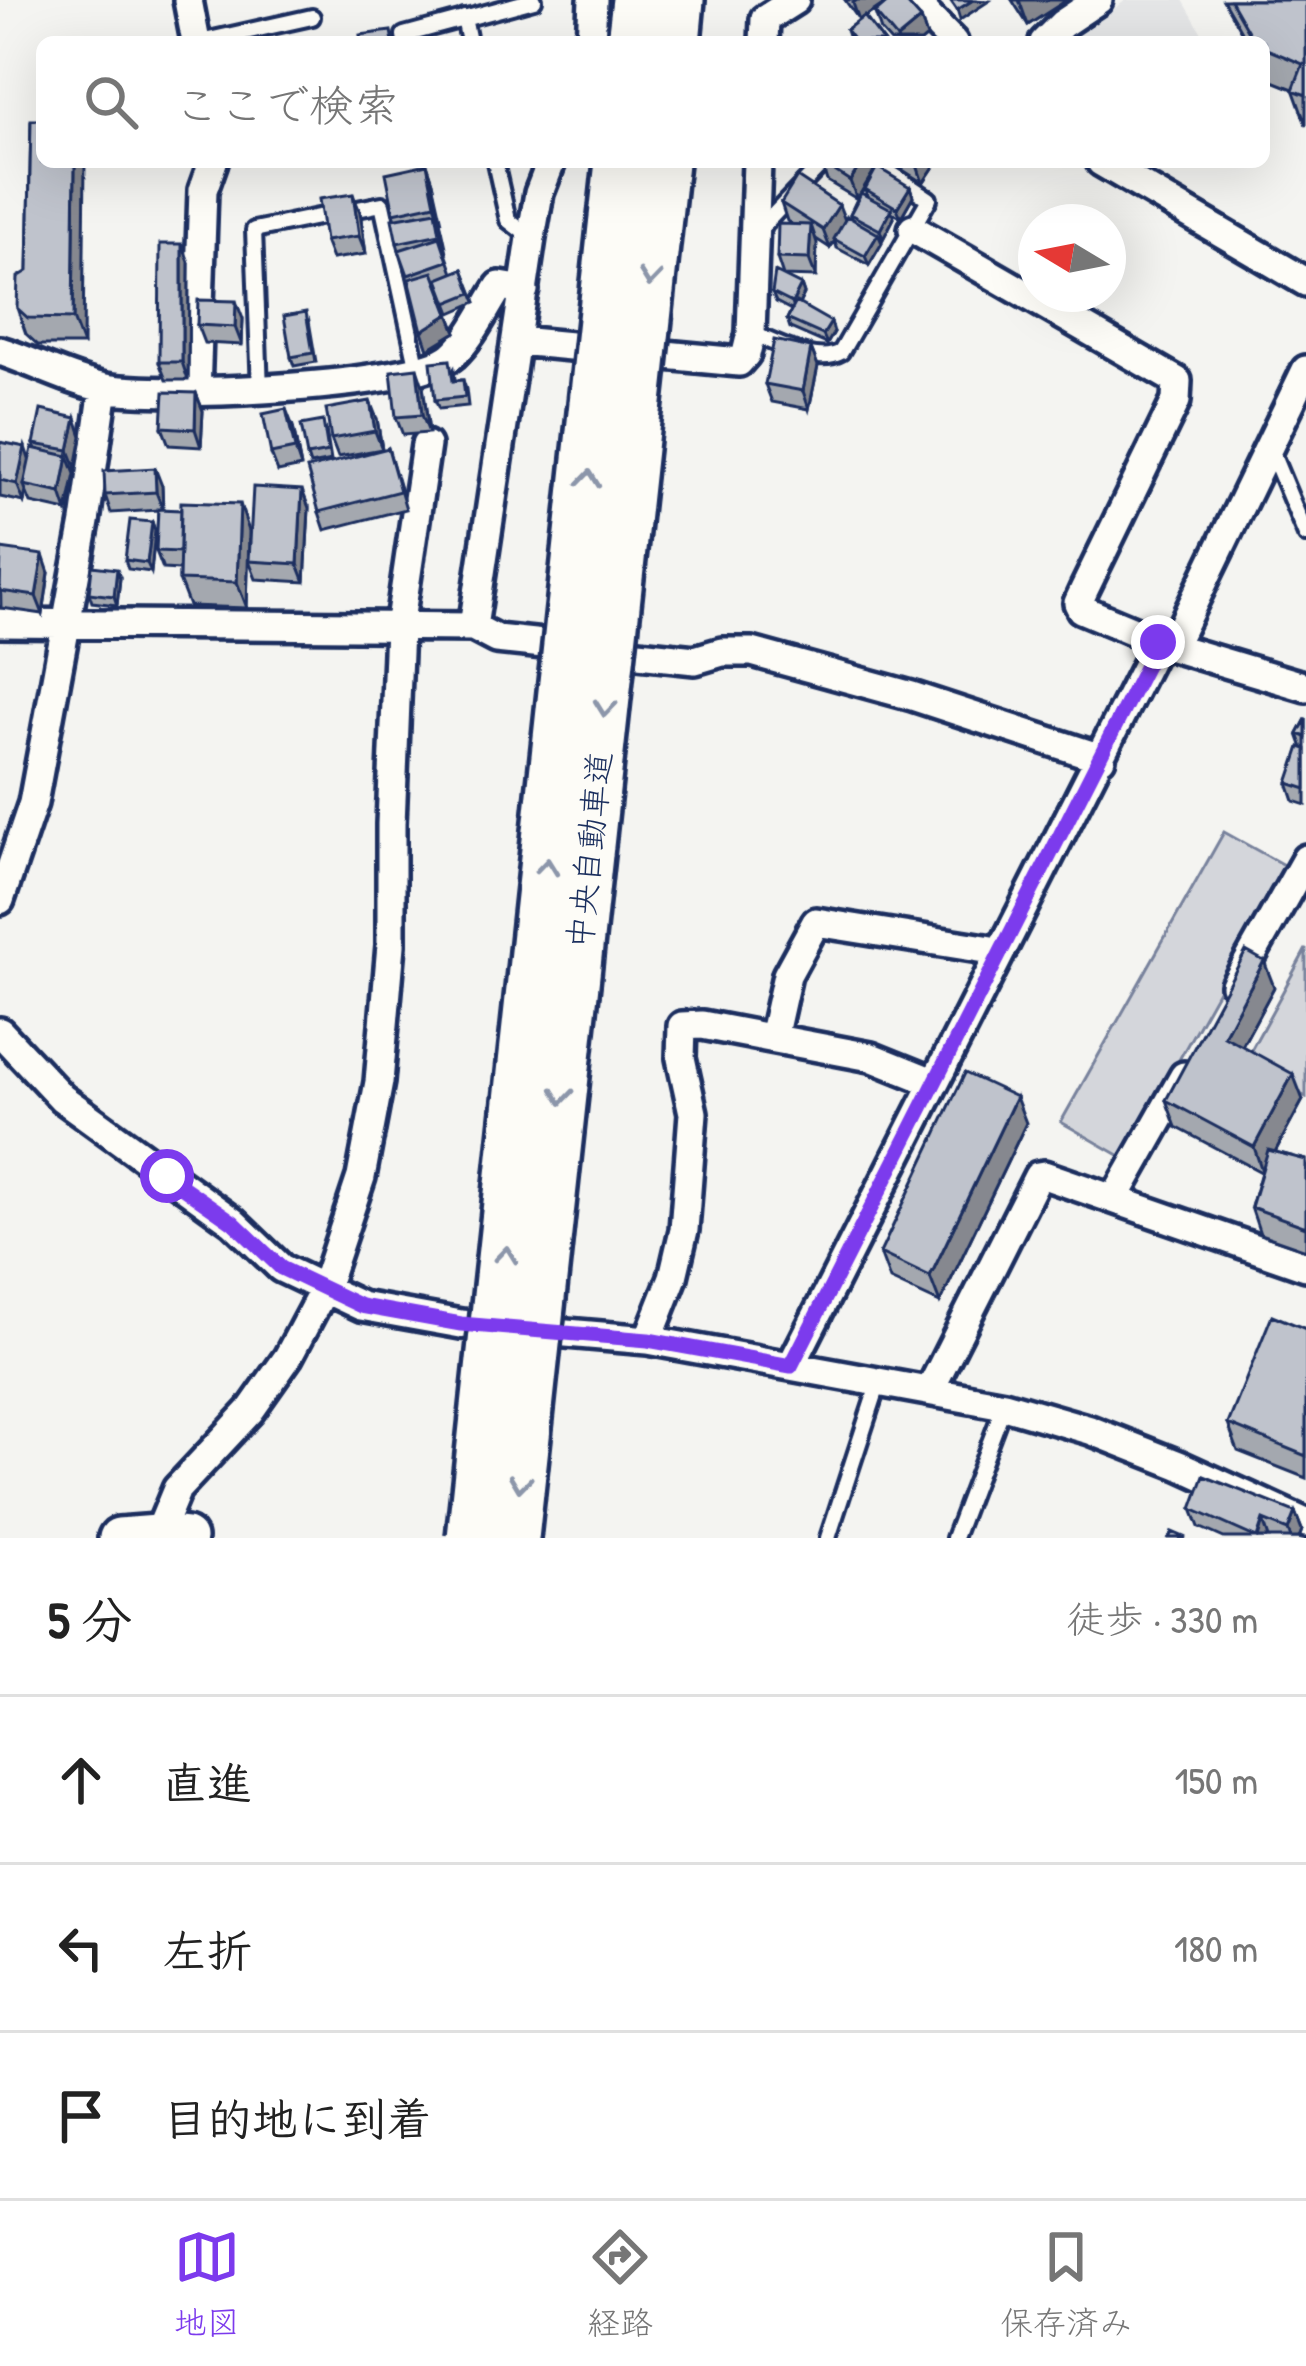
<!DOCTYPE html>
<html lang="ja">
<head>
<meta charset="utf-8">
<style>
	body { margin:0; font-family:"Patrick Hand","Klee One",sans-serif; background:#f2f2f2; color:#222 }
	.compass { position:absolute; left:1018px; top:204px; width:108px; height:108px; border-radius:50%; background:#fff; box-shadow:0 12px 48px #0002; rotate:280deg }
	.stop { position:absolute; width:36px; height:36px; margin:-27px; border:9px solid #7c3aed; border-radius:50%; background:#fff }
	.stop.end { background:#7c3aed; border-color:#fff; box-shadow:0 3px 12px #0008 }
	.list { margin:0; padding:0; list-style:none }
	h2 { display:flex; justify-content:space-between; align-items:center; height:156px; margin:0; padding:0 48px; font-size:51px }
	h2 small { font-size:39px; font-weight:400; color:#767676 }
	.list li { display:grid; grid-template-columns:78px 1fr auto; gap:36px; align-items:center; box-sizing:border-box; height:168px; padding:0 48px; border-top:3px solid #e0e0e0 }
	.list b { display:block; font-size:45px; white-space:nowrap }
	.list em { font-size:39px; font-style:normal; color:#767676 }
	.icon { flex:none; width:66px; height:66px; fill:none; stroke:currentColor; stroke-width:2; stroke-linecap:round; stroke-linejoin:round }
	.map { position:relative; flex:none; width:1306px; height:1538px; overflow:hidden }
	.search { position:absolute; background:#fff; box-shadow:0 12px 48px #0002; left:36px; right:36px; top:36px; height:132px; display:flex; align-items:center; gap:30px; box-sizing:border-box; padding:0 42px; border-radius:18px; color:#767676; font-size:45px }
	.sheet { height:660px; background:#fff }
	nav { display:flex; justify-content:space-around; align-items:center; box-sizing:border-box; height:168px; border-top:3px solid #e0e0e0; background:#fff; font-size:33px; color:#767676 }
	nav a { display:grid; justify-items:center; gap:6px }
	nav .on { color:#7c3aed }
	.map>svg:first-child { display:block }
</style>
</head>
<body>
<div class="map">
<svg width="1306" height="1538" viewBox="0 0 1306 1538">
	<rect width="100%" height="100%" fill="#f4f4f1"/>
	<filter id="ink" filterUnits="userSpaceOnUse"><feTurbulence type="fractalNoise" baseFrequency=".00833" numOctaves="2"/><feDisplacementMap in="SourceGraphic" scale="24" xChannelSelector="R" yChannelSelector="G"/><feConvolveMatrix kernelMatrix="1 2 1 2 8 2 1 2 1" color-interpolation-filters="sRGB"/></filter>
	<g filter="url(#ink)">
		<path fill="#e4e5e6" d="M1126 0H1183L1207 42H1060L1088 22 1091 26Z"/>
		<path fill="#d4d6db" stroke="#78829c" stroke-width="3" d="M1224 832 1287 867 1124 1158 1061 1122Z
			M1306 949V1097L1244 1063Z"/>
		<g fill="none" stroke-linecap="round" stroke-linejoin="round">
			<g stroke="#1b2f5e" stroke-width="22">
				<path id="lane" d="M464 18 469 42
					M200 42 312 17
					M405 42 404 35 534 0
					M495 162 508 220 531 238
					M757 232 824 162
					M751 333C776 343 817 366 841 352L929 199 874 162
					M260 391 254 230 382 204 418 370
					M1269 446 1306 535
					M828 1538 879 1382
					M954 1538 1004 1405"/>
			</g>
			<g stroke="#1b2f5e" stroke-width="36">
				<path id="street" d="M188 0 196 42
					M912 0 953 42
					M591 42 593 0
					M764 42 765 19 795 0
					M1044 42 1062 24 1098 0
					M1101 162 1306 282
					M913 229 1177 381 1176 401 1084 590 1078 603 1081 609 1172 647 1306 687
					M518 341 739 362 746 354 751 333 757 162
					M0 351C34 362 70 381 105 388 158 398 418 388 453 355 472 338 486 307 500 286L524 290
					M196 393 203 190 213 162
					M0 623 473 627 531 238 539 193 551 162
					M473 627 496 639 695 660 722 652H752L912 696 1101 758
					M1172 647 1306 370
					M0 900 33 803 85 522 104 388
					M1235 985 1306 859
					M0 1032 62 1098 233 1222 281 1268 361 1306 461 1324 648 1340 1004 1405 1090 1430 1179 1465 1306 1523
					M773 1038 787 975 816 922 998 951
					M1115 1198 1184 1076
					M648 1340 673 1277 684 1230 693 1113 681 1058 682 1026 702 1025 871 1057 933 1082
					M791 1366 1158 642
					M930 1390 1038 1176 1044 1175 1306 1266
					M158 1535 177 1489 250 1411 288 1357 323 1291 361 1177 379 1082 391 945V824L399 628 426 445"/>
			</g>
			<g stroke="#1b2f5e" stroke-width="48">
				<path id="secondary" d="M119 1538 158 1535 186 1538"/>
			</g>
			<g stroke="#1b2f5e" stroke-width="60">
				<path id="highway" d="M633 42 638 0
					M674 42 678 0"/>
			</g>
			<use href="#lane" stroke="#fdfcf7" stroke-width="14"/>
			<use href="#street" stroke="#fdfcf7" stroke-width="27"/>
			<use href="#secondary" stroke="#fdfcf7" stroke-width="39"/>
			<use href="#highway" stroke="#fdfcf7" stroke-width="51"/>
			<g stroke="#1b2f5e" stroke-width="60" stroke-linecap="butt">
				<path id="highway-bridge" d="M473 1538 621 162
					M513 1538 662 162"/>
			</g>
			<use href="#highway-bridge" stroke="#fdfcf7" stroke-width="51"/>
		</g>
		<path fill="#a4a8af" stroke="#1b2f5e" stroke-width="3" d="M845 0H904L921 19 927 37 921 42H891L881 31 875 13 890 0 865 17 884 42H850L846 30 859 20Z
			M1012 0H1067L1028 25Z
			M1223 0H1306V125L1293 89 1268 79 1264 72V42H1247Z
			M31 120 83 345H38L26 334 17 308 28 271Z
			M821 162 874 171 861 193 867 196 865 189 910 187 913 196 901 217 893 213 894 218 883 239 880 238 882 243 869 265 837 248 835 241 830 248 816 239V277L783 276 777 258 793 225 787 221 781 203 845 220 851 218 850 214 857 199 827 181Z
			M894 162H937L923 183 895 165Z
			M427 164 433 182 446 253 453 273 463 269 476 302 451 313 440 284 438 285 456 332 428 349 397 243 396 219 394 213Z
			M360 212 366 254 332 259 325 241Z
			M189 262 188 380H166L159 362Z
			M801 285 804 294 799 304 834 332 827 344 790 328 787 319 791 310 776 302 772 293Z
			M243 319 242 345 204 343 197 325Z
			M309 321 316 362 294 366 291 357Z
			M811 348 818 366 809 409 772 402 765 384Z
			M454 369 455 380H463L466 389 468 406 439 409 435 400Z
			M423 386 429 433 403 435 396 417Z
			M196 393 203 411 201 447 169 445 162 427Z
			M377 419 382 449 338 457 331 439Z
			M293 427 301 467 278 472 271 454Z
			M326 430 331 461 310 465 307 456Z
			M82 436 76 468H73L75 474 67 511 31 503 26 491 24 502 0 497V442L29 460 36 449 34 444Z
			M388 448 406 509 325 530 319 512Z
			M162 486 163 509 249 531 247 608 189 606 179 580V570L163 569 156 551 158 510 111 513 105 495Z
			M309 508 305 582 256 579 249 561Z
			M152 522 155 531 151 572 128 569 125 560Z
			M0 554 49 573 43 614 1 608Z
			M120 578 117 605 92 602 89 593Z
			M1306 719V805L1294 801 1288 783 1303 748 1298 734Z
			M1274 987 1242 1046 1303 1100 1275 1152 1306 1160V1250L1260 1234 1251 1207 1261 1172 1176 1127 1166 1100Z
			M1026 1123 940 1303 890 1280 880 1253Z
			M1306 1329V1478L1238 1451 1228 1424Z
			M1192 1509 1295 1512 1302 1530 1299 1538H1224L1199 1527Z"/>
		<path fill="#86888f" stroke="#1b2f5e" stroke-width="3" d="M857 0H890L859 21 853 3Z
			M973 0 989 1 960 20 957 10Z
			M1019 0H1067L1028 25Z
			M921 19 927 37 921 42H898L897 39Z
			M75 162H85L83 345 73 319Z
			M862 162H871L874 171 857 199 850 181Z
			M919 162H937L923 183 917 165Z
			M427 164 433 182 442 222 435 204Z
			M910 187 913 196 901 217 897 208Z
			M353 194 360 212 366 254 359 236Z
			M839 205 846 223 830 248 823 230Z
			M891 209 894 218 883 239 880 230Z
			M436 211 442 229 447 252 440 234Z
			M811 225 817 243 816 277 809 259Z
			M878 234 882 243 869 265 865 256Z
			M182 244 189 262 188 380 182 362Z
			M801 285 804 294 795 312 792 303Z
			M236 301 243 319 242 345 235 327Z
			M449 314 456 332 428 349 422 331Z
			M831 322 834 332 827 344 823 335Z
			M811 348 818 366 809 409 803 391Z
			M417 368 423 386 429 433 422 415Z
			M196 393 203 411 201 447 195 429Z
			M370 401 377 419 382 449 375 431Z
			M286 409 293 427 301 467 295 449Z
			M76 418 82 436 76 468 69 450Z
			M25 447 31 465 24 485 26 491 24 502 17 484Z
			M68 456 75 474 67 511 61 493Z
			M155 468 162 486 163 510 156 492Z
			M302 490 309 508 305 582 298 564Z
			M240 504 249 531 247 608 237 582Z
			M152 522 155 531 151 572 147 563Z
			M43 555 49 573 43 614 36 596Z
			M117 569 120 578 117 605 114 596Z
			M1264 961 1274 987 1233 1063 1224 1036Z
			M1293 1074 1303 1100 1263 1174 1254 1147Z
			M1016 1097 1026 1123 940 1303 930 1277Z
			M1295 1512 1302 1530 1299 1538H1291L1288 1530Z
			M1263 1520 1269 1538H1258Z"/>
		<path fill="#bfc3cc" stroke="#1b2f5e" stroke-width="3" d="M890 0H904L921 19 897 39 875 13Z
			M950 0H973L957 10Z
			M1230 0H1306V95L1293 90 1303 64 1264 48V42H1254Z
			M864 16 884 42H855L846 30Z
			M391 31 393 42H361L360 35Z
			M31 120H42V162H75L73 319 28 318 17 308 18 277 28 271Z
			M821 162H862L850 181Z
			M427 164 435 204 394 213 386 173Z
			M877 167 910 187 897 208 865 189Z
			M797 177 839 205 823 230 781 203Z
			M861 193 891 209 880 230 850 214Z
			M353 194 359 236 325 241 319 199Z
			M436 211 440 234 397 243 392 219Z
			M847 216 878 234 865 256 834 239Z
			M778 224 811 225 809 259 777 258Z
			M440 237 448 261 408 275 399 250Z
			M160 244H182V362H159Z
			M463 269 472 293 447 303 438 279Z
			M433 272 449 314 422 331 409 279Z
			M775 272 801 285 792 303 772 293Z
			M198 300 236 301 235 327 197 325Z
			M796 302 831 322 823 335 787 319Z
			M306 312 313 353 291 357 284 316Z
			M774 340 811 348 803 391 765 384Z
			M450 360 453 381 463 380 465 397 435 400 431 362Z
			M417 368 422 415 396 417 391 371Z
			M164 392 196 393 195 429 162 427Z
			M370 401 375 431 331 439 326 409Z
			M286 409 295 449 271 454 263 414Z
			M41 410 76 418 69 450 34 444Z
			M323 421 328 452 307 456 301 425Z
			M0 442 25 447 17 484 0 480Z
			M32 448 68 456 61 493 24 485Z
			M388 448 400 491 319 512 307 469Z
			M155 468 156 492 105 495 104 471Z
			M253 487 302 490 298 564 249 561Z
			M181 502 240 504 237 582 179 580Z
			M158 509 181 510 180 552 156 551Z
			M130 520 152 522 147 563 125 560Z
			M1 549 43 555 36 596 0 591Z
			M92 566 117 569 114 596 89 593Z
			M1306 719V737L1298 734Z
			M1300 747 1306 749V789L1288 783Z
			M1246 951 1264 961 1224 1036 1293 1074 1254 1147 1166 1100Z
			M965 1073 1016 1097 930 1277 880 1253Z
			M1268 1150 1306 1160V1227L1251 1207Z
			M1272 1315 1306 1329V1456L1228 1424Z
			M1204 1476 1295 1512 1288 1530 1263 1520 1257 1538 1192 1509Z
			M1172 1532 1186 1538H1169Z"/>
		<defs><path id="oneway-chevron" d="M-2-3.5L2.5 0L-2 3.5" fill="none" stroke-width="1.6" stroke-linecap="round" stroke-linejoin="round" transform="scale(3)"/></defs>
		<g stroke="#8c96aa">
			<use href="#oneway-chevron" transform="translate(650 278) rotate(96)"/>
			<use href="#oneway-chevron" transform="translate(589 479) rotate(-84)"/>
			<use href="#oneway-chevron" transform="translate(605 708) rotate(96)"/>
			<use href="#oneway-chevron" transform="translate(547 867) rotate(-84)"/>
			<use href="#oneway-chevron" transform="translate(562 1096) rotate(96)"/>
			<use href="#oneway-chevron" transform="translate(506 1255) rotate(-84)"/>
			<use href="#oneway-chevron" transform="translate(520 1483) rotate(97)"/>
		</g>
	</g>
	<g fill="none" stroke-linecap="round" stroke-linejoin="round" filter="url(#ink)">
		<path stroke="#7c3aed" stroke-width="15" d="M167 1176 233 1222 281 1268 361 1306 461 1324 648 1340 791 1366 1158 642"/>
	</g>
	<g text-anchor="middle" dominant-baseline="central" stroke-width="9" stroke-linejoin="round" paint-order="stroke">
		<g font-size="33" fill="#1b2f5e" stroke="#fdfcf7">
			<text transform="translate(589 850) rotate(-84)">中央自動車道</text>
		</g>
	</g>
</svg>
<svg class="compass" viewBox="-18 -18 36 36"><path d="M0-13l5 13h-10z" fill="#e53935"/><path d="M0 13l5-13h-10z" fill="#767676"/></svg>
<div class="stop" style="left:167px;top:1176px"></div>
<div class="stop end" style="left:1158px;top:642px"></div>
<div class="search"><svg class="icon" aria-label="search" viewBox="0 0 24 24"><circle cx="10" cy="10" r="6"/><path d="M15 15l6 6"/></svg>ここで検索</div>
</div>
<section class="sheet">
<h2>5 分<small>徒歩 · 330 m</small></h2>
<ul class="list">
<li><svg class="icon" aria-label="ahead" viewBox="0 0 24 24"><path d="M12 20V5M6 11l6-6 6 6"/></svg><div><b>直進</b></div><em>150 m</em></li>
<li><svg class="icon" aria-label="left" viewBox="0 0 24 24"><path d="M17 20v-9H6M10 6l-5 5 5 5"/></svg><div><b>左折</b></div><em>180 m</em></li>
<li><svg class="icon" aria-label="arrive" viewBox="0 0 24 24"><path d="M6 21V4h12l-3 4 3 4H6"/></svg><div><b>目的地に到着</b></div></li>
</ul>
</section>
<nav>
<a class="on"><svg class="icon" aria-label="map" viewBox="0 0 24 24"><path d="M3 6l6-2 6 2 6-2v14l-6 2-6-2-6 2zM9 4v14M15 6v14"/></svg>地図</a>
<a><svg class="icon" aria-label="directions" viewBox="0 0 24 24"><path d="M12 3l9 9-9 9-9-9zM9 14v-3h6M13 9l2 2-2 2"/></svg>経路</a>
<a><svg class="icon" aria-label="saved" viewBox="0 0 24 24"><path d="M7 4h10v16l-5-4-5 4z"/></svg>保存済み</a>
</nav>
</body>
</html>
